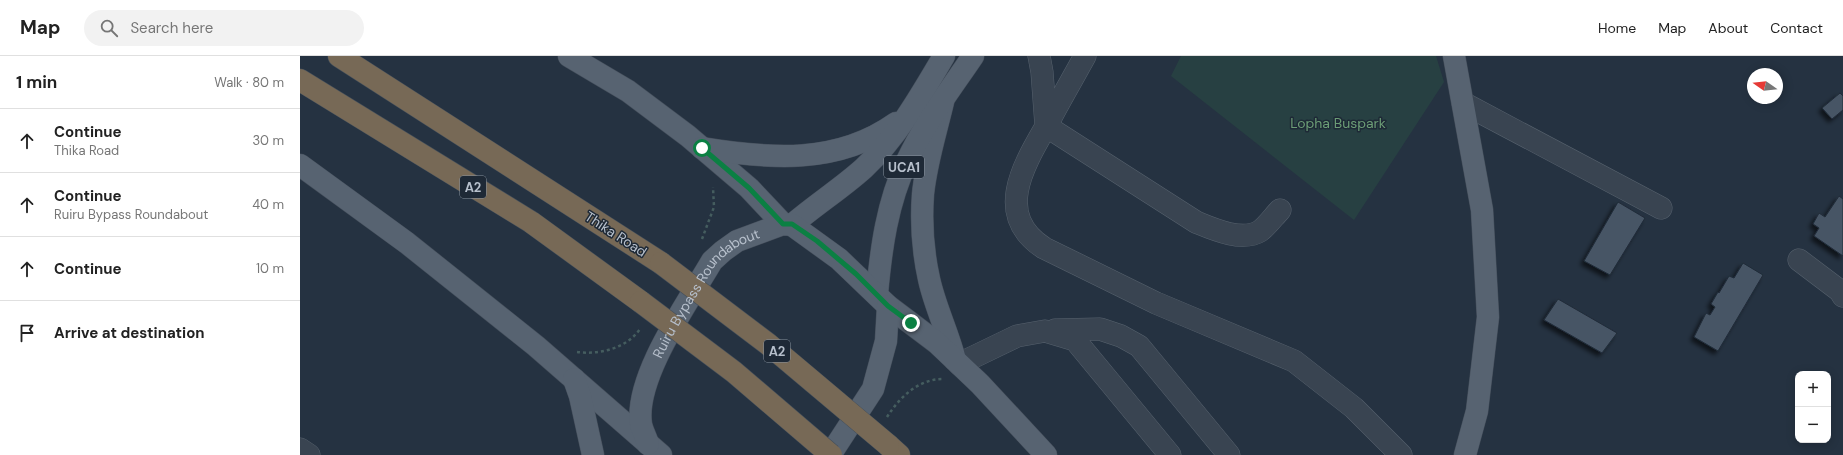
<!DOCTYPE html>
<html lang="en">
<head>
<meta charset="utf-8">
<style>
	body { margin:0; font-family:"DM Sans",sans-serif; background:#f2f2f2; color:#222 }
	.controls { position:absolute; right:12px; bottom:12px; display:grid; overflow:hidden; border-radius:8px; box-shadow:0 2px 10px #0003 }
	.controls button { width:36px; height:36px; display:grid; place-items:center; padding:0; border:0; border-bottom:1px solid #e0e0e0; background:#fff; color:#222; font:20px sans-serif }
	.compass { position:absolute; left:1447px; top:12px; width:36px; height:36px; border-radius:50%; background:#fff; box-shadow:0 2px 10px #0003; rotate:284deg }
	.stop { position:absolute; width:12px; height:12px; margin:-9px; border:3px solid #0b8043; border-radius:50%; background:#fff }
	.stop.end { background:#0b8043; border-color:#fff; box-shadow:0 1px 4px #0008 }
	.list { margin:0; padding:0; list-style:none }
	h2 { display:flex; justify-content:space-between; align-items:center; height:52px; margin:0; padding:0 16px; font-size:17px }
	h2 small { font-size:13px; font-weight:400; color:#767676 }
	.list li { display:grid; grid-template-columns:26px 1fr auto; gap:12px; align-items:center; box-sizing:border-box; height:64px; padding:0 16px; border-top:1px solid #e0e0e0 }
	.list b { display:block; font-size:15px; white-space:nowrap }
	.list p { margin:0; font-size:13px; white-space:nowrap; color:#767676 }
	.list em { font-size:13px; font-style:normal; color:#767676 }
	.icon { flex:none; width:22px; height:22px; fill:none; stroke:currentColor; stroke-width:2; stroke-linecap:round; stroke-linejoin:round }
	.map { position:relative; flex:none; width:1543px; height:399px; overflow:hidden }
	header { display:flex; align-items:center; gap:24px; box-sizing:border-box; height:56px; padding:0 20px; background:#fff; border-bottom:1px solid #e0e0e0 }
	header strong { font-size:19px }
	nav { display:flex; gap:22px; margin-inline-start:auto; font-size:14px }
	.search { width:280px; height:36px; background:#f2f2f2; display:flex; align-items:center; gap:10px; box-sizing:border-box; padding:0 14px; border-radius:22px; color:#767676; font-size:15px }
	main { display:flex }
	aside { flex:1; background:#fff }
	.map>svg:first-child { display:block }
</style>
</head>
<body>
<header>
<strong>Map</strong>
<div class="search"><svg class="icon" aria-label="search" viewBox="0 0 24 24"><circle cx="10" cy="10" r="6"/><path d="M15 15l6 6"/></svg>Search here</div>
<nav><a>Home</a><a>Map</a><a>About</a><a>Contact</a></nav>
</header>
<main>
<aside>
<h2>1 min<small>Walk · 80 m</small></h2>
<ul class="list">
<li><svg class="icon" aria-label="ahead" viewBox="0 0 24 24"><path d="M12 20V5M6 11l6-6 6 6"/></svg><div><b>Continue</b><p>Thika Road</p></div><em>30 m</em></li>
<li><svg class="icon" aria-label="ahead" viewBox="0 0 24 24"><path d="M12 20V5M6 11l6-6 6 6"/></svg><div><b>Continue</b><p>Ruiru Bypass Roundabout</p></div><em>40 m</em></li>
<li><svg class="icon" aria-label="ahead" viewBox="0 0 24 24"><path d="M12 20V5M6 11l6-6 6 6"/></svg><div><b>Continue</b></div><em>10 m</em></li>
<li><svg class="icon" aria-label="arrive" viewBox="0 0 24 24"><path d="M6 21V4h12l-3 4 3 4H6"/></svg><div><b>Arrive at destination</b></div></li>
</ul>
</aside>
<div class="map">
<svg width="1543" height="399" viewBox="0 0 1543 399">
	<defs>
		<filter id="shadow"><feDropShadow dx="-3.5" dy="3.5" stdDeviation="2" flood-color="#0009"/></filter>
	</defs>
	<rect width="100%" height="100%" fill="#253241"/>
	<path fill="#274042" d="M881 0H1136L1144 26 1054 164 871 20Z"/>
	<path fill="#465465" stroke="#202b38" filter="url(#shadow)" d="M1540 37 1543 40V54L1532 63 1522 52Z
		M1539 140 1543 143V200L1514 180 1519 172 1513 168 1519 157 1525 161Z
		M1318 146 1345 162 1310 219 1284 205Z
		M1443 207 1463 219 1418 295 1394 281 1406 257 1410 259 1415 251 1411 248 1418 236 1419 237 1429 220 1434 222Z
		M1258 243 1317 277 1302 297 1244 264Z"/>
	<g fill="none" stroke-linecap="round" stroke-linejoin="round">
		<g stroke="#57626e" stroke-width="23">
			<path id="minor" d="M739 0 742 16 746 70 896 166C913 173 942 186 960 175 967 170 974 160 980 154
				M785 0C773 22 760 44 748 67 725 107 692 158 744 192L856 247 994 305 1054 352 1101 399
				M1163 47 1361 152
				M1499 204 1540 235 1543 240
				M755 274 800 273 821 280 839 290 929 399
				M659 308 717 280 745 275 775 284 870 399
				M0 393 9 399"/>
		</g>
		<g stroke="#434d5a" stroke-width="23">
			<g id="major">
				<path d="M269 0 328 35 388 80 449 132 483 168"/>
				<path d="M1154 0 1182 154 1188 261 1177 355 1165 399"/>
				<path d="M643 46C636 76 626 107 623 138 621 165 623 196 629 223 635 251 648 276 655 304"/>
				<path d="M402 92C469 103 537 109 596 67"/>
				<path d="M0 109 107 187 236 290 361 399"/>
				<path d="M492 169C515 149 542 132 564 112 598 80 621 39 644 0"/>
				<path d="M577 238C581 193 587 147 607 105 624 68 650 34 673 0"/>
				<path d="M274 323 280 340 293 399"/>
				<path id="s1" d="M348 388C346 381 342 374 341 368 334 321 389 245 412 205L423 195 437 185 483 168 492 169 539 203 588 250 637 287 680 328 746 399"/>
				<path d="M530 399 573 333 586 285 588 250"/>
			</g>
		</g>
		<g stroke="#444f5b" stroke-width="23">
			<path id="highway" d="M39 0 361 207
				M0 24 231 166 341 246
				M588 389 599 399"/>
		</g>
		<path stroke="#455d5f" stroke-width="2.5" stroke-dasharray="3 3" stroke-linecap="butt" d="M402 183 414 151 413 131
			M277 296C300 299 327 292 340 273
			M587 361C599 342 618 323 643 323"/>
		<use href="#minor" stroke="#394451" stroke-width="22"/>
		<use href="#major" stroke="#576371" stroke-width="22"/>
		<use href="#highway" stroke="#776956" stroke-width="22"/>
		<g stroke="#444f5b" stroke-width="23" stroke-linecap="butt">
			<path id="highway-bridge" d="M361 207 468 288 588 389
				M341 246 434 316 531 399"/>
		</g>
		<use href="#highway-bridge" stroke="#776956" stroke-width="22"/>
	</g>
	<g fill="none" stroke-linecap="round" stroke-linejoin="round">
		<path stroke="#0b8043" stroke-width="5" d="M402 92 449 132 483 168H492L517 185 556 218 588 250 611 267"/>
	</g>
	<g text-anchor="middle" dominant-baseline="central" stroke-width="3" stroke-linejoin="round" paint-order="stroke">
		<g fill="#1e2936" stroke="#88929e" stroke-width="1">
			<rect x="584" y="100" width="40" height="22" rx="3"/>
			<rect x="160" y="120" width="26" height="22" rx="3"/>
			<rect x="464" y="284" width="26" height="22" rx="3"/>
		</g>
		<g font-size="13" font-weight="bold" fill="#b6bfcb">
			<text x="604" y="111">UCA1</text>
			<text x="173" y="131">A2</text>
			<text x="477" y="295">A2</text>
		</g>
		<g font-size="14" fill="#6c9d76" stroke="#1e2936">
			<text x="1038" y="67">Lopha Buspark</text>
		</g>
		<g font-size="14" fill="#b6bfcb" stroke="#1e2936">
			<text transform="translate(316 178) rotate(33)">Thika Road</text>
			<text stroke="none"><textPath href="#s1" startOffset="174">Ruiru Bypass Roundabout</textPath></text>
		</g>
	</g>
</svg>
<div class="controls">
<button>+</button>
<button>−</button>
</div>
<svg class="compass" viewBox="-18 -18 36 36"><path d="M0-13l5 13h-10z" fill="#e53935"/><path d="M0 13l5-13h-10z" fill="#767676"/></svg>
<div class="stop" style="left:402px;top:92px"></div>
<div class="stop end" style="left:611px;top:267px"></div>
</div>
</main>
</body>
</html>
